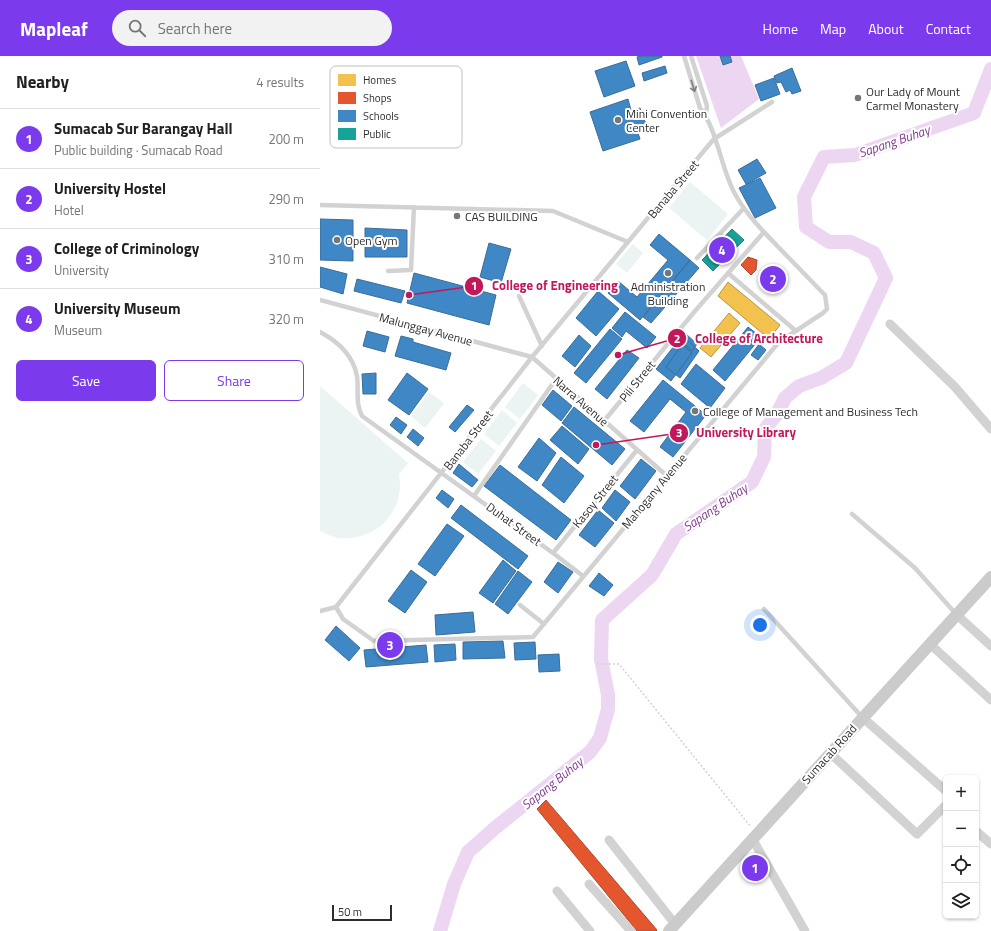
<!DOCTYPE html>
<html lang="en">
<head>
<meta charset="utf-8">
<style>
	body { margin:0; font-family:"Titillium Web",sans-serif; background:#f2f2f2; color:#202124 }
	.controls { position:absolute; right:12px; bottom:12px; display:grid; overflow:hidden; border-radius:6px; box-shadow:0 1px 3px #0004 }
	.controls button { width:36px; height:36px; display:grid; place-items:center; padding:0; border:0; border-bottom:1px solid #e0e0e0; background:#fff; color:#202124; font:20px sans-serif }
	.scale { position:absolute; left:12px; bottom:10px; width:60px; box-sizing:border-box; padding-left:4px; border:2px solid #2d2d2d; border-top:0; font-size:11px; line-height:14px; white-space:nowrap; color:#2d2d2d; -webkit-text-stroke:3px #fff; paint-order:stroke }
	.you { position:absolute; left:440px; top:569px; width:14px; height:14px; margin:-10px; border:3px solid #fff; border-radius:50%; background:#1a73e8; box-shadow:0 0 0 6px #1a73e833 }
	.badge { display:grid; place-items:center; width:26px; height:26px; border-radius:50%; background:#7c3aed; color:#fff; font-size:13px; font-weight:700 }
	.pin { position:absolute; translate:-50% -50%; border:2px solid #fff; box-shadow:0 1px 4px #0006 }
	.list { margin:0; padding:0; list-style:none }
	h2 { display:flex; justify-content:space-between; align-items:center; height:52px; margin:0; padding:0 16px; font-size:17px }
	h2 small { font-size:13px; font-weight:400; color:#757577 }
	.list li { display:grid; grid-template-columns:26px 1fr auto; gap:12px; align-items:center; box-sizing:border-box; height:60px; padding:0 16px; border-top:1px solid #e0e0e0 }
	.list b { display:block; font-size:15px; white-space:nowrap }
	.list p { margin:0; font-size:13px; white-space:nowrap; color:#757577 }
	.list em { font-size:13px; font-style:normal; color:#757577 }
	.actions { display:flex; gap:8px; padding:12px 16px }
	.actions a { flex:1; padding:9px 0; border:1px solid #7c3aed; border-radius:6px; text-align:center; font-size:14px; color:#7c3aed }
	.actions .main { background:#7c3aed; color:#fff }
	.icon { flex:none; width:22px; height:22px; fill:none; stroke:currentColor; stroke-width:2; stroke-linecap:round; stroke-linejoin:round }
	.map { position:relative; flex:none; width:671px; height:875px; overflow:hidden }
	header { display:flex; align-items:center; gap:24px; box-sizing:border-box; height:56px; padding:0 20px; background:#7c3aed; color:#fff }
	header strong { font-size:19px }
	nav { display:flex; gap:22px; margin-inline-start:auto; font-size:14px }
	.search { width:280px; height:36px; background:#f2f2f2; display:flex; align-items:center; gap:10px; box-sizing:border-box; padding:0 14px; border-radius:22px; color:#757577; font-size:15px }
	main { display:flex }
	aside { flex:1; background:#fff }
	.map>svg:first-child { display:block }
</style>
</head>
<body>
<header>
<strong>Mapleaf</strong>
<div class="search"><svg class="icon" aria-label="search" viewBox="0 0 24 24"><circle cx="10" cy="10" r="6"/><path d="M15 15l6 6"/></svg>Search here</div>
<nav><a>Home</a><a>Map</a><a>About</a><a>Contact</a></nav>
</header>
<main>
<aside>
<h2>Nearby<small>4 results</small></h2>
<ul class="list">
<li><span class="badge">1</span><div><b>Sumacab Sur Barangay Hall</b><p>Public building · Sumacab Road</p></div><em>200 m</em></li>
<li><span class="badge">2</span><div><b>University Hostel</b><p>Hotel</p></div><em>290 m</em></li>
<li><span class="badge">3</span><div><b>College of Criminology</b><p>University</p></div><em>310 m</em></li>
<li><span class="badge">4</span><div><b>University Museum</b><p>Museum</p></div><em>320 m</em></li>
</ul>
<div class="actions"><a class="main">Save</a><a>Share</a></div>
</aside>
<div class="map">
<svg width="671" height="875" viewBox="0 0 671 875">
	<rect width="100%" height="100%" fill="#fff"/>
	<path fill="#ebf4f3" d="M370 126 408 158 387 184 349 152Z
		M313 188 323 197 307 217 296 208Z
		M203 327 218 339 200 363 185 351Z
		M0 330 88 407 79 418C86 456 55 486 18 482 12 481 5 477 0 475Z
		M109 336 124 347 105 372 91 360Z
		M182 354 197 367 179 390 164 378Z
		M161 383 176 395 158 418 143 406Z"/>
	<path fill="#ecd6f2" d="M376 0H421L439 43 401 72Z"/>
	<path fill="#f2c14e" stroke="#b79544" d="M408 226 460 269 449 283 398 240Z
		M409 257 420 267 391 301 380 292Z"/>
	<path fill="#e4572e" stroke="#ad4a2e" d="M428 201 437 204 436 214 431 219 421 209Z
		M226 744 337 874 336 875H317L217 753Z"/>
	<path fill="#3f88c5" stroke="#3a6d97" d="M320 0H342V1L319 9 317 1Z
		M400 0H410L412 6 403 9Z
		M306 5 315 30 284 41 275 15Z
		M345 10 347 17 324 25 322 17Z
		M472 12 481 35 472 38 470 34 466 36 461 26 457 27 454 20Z
		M454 22 460 38 441 45 435 29Z
		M308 43 311 54 320 52 327 71 317 74 320 83 283 95 270 56Z
		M437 103 446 117 426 128 418 114Z
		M440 122 456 152 435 162 419 132Z
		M0 163 33 164V205L0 204Z
		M45 172 87 174V201H45Z
		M339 178 370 204 320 264 288 237 298 225 317 241 348 204 330 189Z
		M169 187 191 193 181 227 160 221Z
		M370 204 379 212 331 267 323 261Z
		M0 211 27 218 23 238 0 231Z
		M94 217 176 239 169 269 87 247Z
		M37 223 85 235 81 247 34 235Z
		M278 235 299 253 276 280 256 262Z
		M305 256 336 281 327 292 306 275 302 281 292 272Z
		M428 271 441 281 405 325 393 314Z
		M290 273 302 283 266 327 254 317Z
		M47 275 69 281 65 296 43 290Z
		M366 278 377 288 372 295 361 285Z
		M259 279 271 290 255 311 242 300Z
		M81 280 93 283V286L131 297 126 314 75 300Z
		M366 283 379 295 360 322 346 311Z
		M358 285 372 297 351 325 336 313Z
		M439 288 446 294 438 304 431 299Z
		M307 294 319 302 287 343 275 333Z
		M376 308 405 332 390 352 361 328Z
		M56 317V338H43L42 318Z
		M87 317 108 333 89 359 68 344Z
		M343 324 386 359 353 401 340 391 366 356 350 343 324 376 310 365Z
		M233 334 252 350 241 365 222 349Z
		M147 349 154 354 135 376 129 371Z
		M254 351 305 393 292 409 242 367Z
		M76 361 87 369 81 378 70 369Z
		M242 370 269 393 258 408 230 384Z
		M93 373 104 382 98 390 87 381Z
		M219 382 236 397 217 425 198 411Z
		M241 401 264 420 244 447 222 429Z
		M321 403 336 415 315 443 300 430Z
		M139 408 158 424 152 431 133 417Z
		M180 409 251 464 236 484 164 430Z
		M122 434 134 443 128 452 116 442Z
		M295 434 310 446 296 465 282 452Z
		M141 449 208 500 198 513 131 462Z
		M278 454 294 467 275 491 259 479Z
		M127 468 144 480 115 520 98 508Z
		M183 504 196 515 173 547 159 537Z
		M238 506 253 516 238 537 224 526Z
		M91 514 107 526 85 557 68 545Z
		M198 515 212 526 188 558 175 548Z
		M279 517 293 529 284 540 269 530Z
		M153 556 155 576 116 579 115 559Z
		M16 570 40 592 29 605 5 584Z
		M183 585 185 602 143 603V586Z
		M215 586 216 603 195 604 194 587Z
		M135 588 136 604 115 606 114 589Z
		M106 589 108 606 46 611 44 594Z
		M239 598 240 615 219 616 218 599Z"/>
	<path fill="#17a398" stroke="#1e8078" d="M412 173 424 184 393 215 382 204Z
		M439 800 448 814 432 824 423 810Z"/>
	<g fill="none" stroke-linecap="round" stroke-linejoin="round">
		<path stroke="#ecd6f2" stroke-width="14" d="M120 875 134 828 148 796 175 772 270 696 280 682 288 653V639L281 603 282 564 332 519 356 478 432 426 444 401 445 373 457 358 465 342 479 330 501 322 526 307 566 222 554 197 531 186H509L486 171 484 141 504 101 535 99 654 57 671 13"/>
		<path stroke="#d2d2d2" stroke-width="1.5" stroke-dasharray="2 2" stroke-linecap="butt" d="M277 608H299L431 771"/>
		<path stroke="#d2d2d2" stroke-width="4.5" d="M364 0 380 52C397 73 401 112 414 136 427 161 448 180 467 200 480 213 492 226 505 239L507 253 503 257 459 286 213 581 54 585 23 563 16 551 212 301 393 84 394 83 452 46
			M371 0 387 50 386 58
			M0 149 233 155 308 186
			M377 202 424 152
			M68 215 91 214 94 151
			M408 217 476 275
			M199 240 222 290
			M0 244 212 301 347 420
			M0 276C17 285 33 299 37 320 39 334 35 347 42 360L233 497 263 520
			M284 365 375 255 444 176
			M154 440 236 323
			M532 458 595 512 636 558
			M233 497 317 394
			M200 549 224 568
			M444 553 542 661
			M0 555 16 551"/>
		<path stroke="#d2d2d2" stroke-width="9" d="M570 268 635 331 671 373
			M637 559 671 590
			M611 589 671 644
			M542 661 626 735
			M510 697 597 778 626 749
			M656 775 671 788
			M289 784 355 868
			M433 784 485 875
			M269 828 311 875
			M237 835 270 875"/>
		<path stroke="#cbcbcb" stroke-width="12" d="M349 875 671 521"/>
	</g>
	<defs><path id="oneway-shaft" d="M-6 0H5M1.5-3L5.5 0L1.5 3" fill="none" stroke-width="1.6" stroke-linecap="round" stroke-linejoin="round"/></defs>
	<use stroke="#808080" href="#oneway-shaft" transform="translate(373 30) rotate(72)"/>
	<g fill="#767676" stroke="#fff" stroke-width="1.5">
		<circle cx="538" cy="42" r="4"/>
		<circle cx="298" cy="64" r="4"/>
		<circle cx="137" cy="160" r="4"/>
		<circle cx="17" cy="184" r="4"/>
		<circle cx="348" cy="217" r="4"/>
		<circle cx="375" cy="355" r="4"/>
	</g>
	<g text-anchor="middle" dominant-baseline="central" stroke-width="4" stroke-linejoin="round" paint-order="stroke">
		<g font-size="12" fill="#2d2d2d" stroke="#fff" text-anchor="start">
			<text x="546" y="35">Our Lady of Mount<tspan x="546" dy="14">Carmel Monastery</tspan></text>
			<text x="306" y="57">Mini Convention<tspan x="306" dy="14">Center</tspan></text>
			<text x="145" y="160">CAS BUILDING</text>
			<text x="25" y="184">Open Gym</text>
			<text x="348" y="230" text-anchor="middle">Administration<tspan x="348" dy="14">Building</tspan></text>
			<text x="383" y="355">College of Management and Business Tech</text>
		</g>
		<g font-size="12" fill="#2d2d2d" stroke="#fff">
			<text transform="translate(353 133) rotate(-50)">Banaba Street</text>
			<text transform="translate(106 273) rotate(15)">Malunggay Avenue</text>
			<text transform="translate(317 325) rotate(-51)">Pili Street</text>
			<text transform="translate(261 345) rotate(41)">Narra Avenue</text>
			<text transform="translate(148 384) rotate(-52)">Banaba Street</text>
			<text transform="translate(334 435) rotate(-50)">Mahogany Avenue</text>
			<text transform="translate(275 445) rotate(-51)">Kasoy Street</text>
			<text transform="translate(194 468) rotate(36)">Duhat Street</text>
			<text transform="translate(509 698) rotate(-48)">Sumacab Road</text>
		</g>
		<g font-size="13" font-style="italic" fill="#803a90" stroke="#fff">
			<text transform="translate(574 85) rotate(-19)">Sapang Buhay</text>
			<text transform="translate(395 451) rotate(-34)">Sapang Buhay</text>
			<text transform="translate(232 727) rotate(-39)">Sapang Buhay</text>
		</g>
	</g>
	<rect x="10" y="10" width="132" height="82" rx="6" fill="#fff" stroke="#c0c0c0" stroke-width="1"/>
	<rect x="18" y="18" width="18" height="12" fill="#f2c14e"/>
	<rect x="18" y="36" width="18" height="12" fill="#e4572e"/>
	<rect x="18" y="54" width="18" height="12" fill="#3f88c5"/>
	<rect x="18" y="72" width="18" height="12" fill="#17a398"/>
	<g font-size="11" fill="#2d2d2d">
		<text x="43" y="28">Homes</text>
		<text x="43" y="46">Shops</text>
		<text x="43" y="64">Schools</text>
		<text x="43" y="82">Public</text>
	</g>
	<path fill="none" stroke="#c2185b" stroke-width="1.5" d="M89 239L154 230M298 299L357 282M276 389L359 377"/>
	<g fill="#c2185b" stroke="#fff" stroke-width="1.5">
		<circle cx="89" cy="239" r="4"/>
		<circle cx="298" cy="299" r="4"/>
		<circle cx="276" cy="389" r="4"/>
		<circle cx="154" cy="230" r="10"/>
		<circle cx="357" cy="282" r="10"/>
		<circle cx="359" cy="377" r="10"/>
	</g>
	<g font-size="12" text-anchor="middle" font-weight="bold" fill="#fff">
		<text x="154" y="234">1</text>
		<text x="357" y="287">2</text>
		<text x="359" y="381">3</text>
	</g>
	<g font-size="13" text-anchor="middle" font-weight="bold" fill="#c2185b" stroke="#fff" stroke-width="4" stroke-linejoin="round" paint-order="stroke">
		<text x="235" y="234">College of Engineering</text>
		<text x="439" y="287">College of Architecture</text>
		<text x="426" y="381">University Library</text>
	</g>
</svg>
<div class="controls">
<button>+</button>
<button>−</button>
<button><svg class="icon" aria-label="locate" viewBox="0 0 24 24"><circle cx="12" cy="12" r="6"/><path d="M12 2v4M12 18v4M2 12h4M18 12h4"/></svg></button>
<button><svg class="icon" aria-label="layers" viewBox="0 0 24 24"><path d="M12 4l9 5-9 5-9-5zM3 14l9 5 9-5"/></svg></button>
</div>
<div class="scale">50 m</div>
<div class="you"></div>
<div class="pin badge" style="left:435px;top:812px">1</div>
<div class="pin badge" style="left:453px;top:223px">2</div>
<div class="pin badge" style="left:70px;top:589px">3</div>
<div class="pin badge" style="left:402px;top:194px">4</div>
</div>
</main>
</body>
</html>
